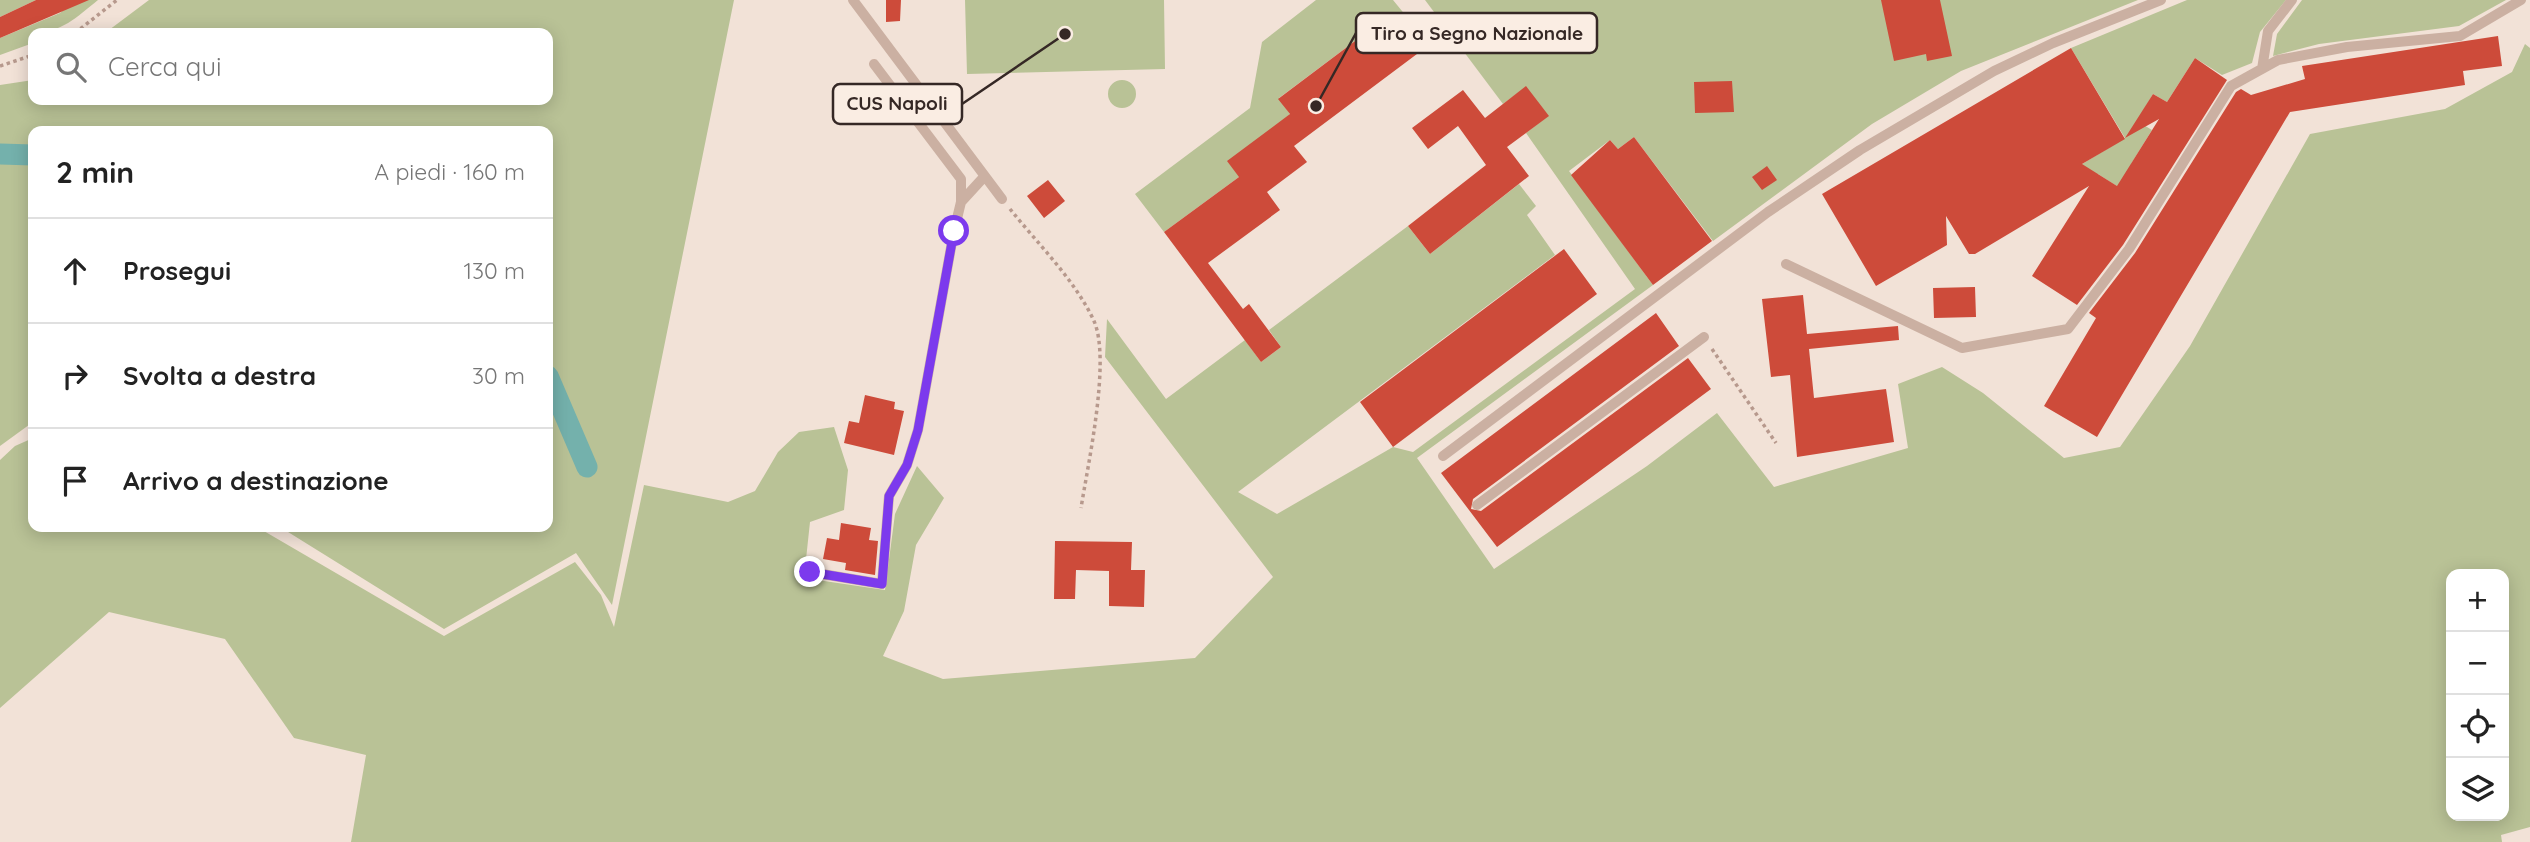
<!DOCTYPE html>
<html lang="it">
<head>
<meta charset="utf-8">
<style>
	body { margin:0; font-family:Quicksand,sans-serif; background:#f2f2f2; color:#222 }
	.controls { position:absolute; right:21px; bottom:21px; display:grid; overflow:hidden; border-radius:14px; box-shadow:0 4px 18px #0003 }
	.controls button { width:63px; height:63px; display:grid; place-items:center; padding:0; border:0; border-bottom:2px solid #e0e0e0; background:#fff; color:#222; font:35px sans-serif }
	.stop { position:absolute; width:21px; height:21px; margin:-16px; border:5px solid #7c3aed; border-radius:50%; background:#fff }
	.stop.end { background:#7c3aed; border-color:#fff; box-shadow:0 2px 7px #0008 }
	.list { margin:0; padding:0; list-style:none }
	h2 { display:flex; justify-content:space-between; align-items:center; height:91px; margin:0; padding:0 28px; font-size:30px }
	h2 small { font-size:23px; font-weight:400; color:#767676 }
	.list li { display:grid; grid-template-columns:46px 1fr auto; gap:21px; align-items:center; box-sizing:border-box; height:105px; padding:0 28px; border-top:2px solid #e0e0e0 }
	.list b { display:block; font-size:26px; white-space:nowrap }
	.list em { font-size:23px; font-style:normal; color:#767676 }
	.icon { flex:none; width:38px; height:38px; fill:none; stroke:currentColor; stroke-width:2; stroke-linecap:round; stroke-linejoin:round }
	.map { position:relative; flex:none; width:2530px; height:842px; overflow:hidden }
	.search { position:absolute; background:#fff; box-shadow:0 4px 18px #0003; left:28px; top:28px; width:525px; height:77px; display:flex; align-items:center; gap:18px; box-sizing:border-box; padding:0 24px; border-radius:14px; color:#767676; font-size:26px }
	.panel { position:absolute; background:#fff; box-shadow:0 4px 18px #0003; left:28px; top:126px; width:525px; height:406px; border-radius:14px }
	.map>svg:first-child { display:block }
</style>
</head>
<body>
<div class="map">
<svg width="2530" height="842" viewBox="0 0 2530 842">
	<rect width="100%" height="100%" fill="#f2e2d7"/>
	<path fill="#b9c296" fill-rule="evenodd" d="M0 0H36L0 17Z
		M76 0H98C77 17 61 33 33 33V43L0 55V38L60 13Z
		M149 0H734L612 605 576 553 444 629 280 527H548V131H33V422L0 446V85L33 80V100H548V33H105Z
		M965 0H1164L1165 69 967 74Z
		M1316 0H1393L1411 22 1402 29 1391 14 1279 98 1290 114 1239 177 1164 232 1135 194 1250 108 1262 42Z
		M1425 0H2138L1961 71 1872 124 1713 241 1634 137 1618 149 1610 140 1569 171 1653 285 1417 458 1494 569 1647 466 1717 413 1774 487 1908 448 1898 384 1942 367 1983 393 2064 458 2120 447 2190 346 2310 134 2445 109 2512 72 2525 44 2530 48V827L2501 835 2502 842H351L366 755 294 738 225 639 109 612 0 708V460L15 446 33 438V527H257L444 636 575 562 601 595 614 627 644 485 728 502 755 491 778 452 799 432 834 427 848 470 844 510 810 522 804 578 885 590 895 514 917 466 944 498 916 545 904 611 883 656 943 679 1195 658 1273 577 1105 357 1107 319 1166 399 1245 340 1261 362 1281 347 1269 330 1408 226 1430 254 1519 184 1536 206 1527 215 1555 255 1238 492 1277 514 1393 447 1413 452 1635 289 1526 133 1548 116 1526 87 1503 104ZM2451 574H2504V816H2451Z
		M2187 0H2286L2260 32 2252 63 2222 75 2195 58 2167 102 2153 94 2137 121 2152 130 2131 164 2156 180 2140 201 2098 174 2070 197 2059 178 2125 138 2071 48Z
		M2302 0H2506L2459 26 2319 44 2273 56 2277 34Z
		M1108 94a14 14 0 1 1 28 0a14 14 0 1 1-28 0Z"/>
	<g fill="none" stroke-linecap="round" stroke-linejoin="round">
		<path stroke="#74b1ac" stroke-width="21" d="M0 154 33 155
			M548 376 587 467"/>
	</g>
	<path fill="#cd4b3a" d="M36 0H89L0 38V17Z
		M886 0H901L900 21 886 22Z
		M1881 0H1940L1952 56 1927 61 1926 54 1894 61Z
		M1391 14 1402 29 1411 22 1429 45 1294 146 1307 162 1267 192 1280 210 1208 263 1243 309 1249 304 1281 347 1261 362 1164 232 1239 177 1227 161 1290 114 1278 99Z
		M2498 36 2502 66 2463 71 2465 85 2290 112 2097 437 2044 406 2096 318 2089 313 2135 253 2236 92 2241 89 2251 95 2305 79 2302 66Z
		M2071 48 2125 139 2082 164 2117 186 2159 119 2125 138 2153 94 2167 102 2195 58 2227 80 2123 245 2077 305 2032 276 2089 186 1975 254H1969L1946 216 1947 245 1876 286 1822 194Z
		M1732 81 1734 112 1695 113 1694 82Z
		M1526 86 1549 116 1507 147 1529 176 1430 254 1408 226 1486 165 1458 126 1428 149 1412 128 1463 90 1485 118Z
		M1634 137 1712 241 1653 285 1571 175 1610 140 1618 149Z
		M1767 166 1777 180 1762 190 1752 177Z
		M1048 180 1065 201 1044 218 1027 196Z
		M1564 249 1597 294 1393 447 1360 402Z
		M1975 287 1976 317 1934 318 1933 288Z
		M1803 295 1807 334 1898 326 1899 340 1809 349 1814 398 1886 389 1894 442 1797 457 1790 375 1771 377 1762 299Z
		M1656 313 1679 346 1473 499 1471 509 1481 511 1688 358 1711 389 1497 547 1441 473Z
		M865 395 895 402 894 409 904 411 894 455 844 443 849 421 859 423Z
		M841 523 871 528 869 540 878 541 875 575 845 570 846 563 823 559 827 538 839 540Z
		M1055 541 1132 542 1131 570H1145L1144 607 1109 606V571L1076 570 1075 599H1054Z"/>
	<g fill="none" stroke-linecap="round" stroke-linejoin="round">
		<path stroke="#b7998d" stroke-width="3.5" stroke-dasharray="3.5 3.5" stroke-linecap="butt" d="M75 33 117 0
			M0 66 33 55
			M1010 209C1038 244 1075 280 1094 321 1111 360 1088 464 1081 508
			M1712 349 1776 443"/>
		<path stroke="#cbb0a2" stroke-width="10" d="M853 0 1002 199
			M874 64 961 179V202
			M2262 69 2268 31 2292 0
			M1786 264 1962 348 2068 329 2129 249 2231 86 2278 60 2347 47 2460 36 2521 0
			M1443 456 1768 212 1860 150 1994 71 2053 43 2161 0
			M1477 505 1704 337
			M810 572 882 584 889 496 907 465 918 430 954 231 961 202 983 178"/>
	</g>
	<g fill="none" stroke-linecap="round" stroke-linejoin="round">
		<path stroke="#7c3aed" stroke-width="9" d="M810 572 882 584 889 496 907 465 918 430 954 231"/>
	</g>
	<path fill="none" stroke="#352825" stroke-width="2.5" d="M1316 106L1356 33M1065 34L962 104"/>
	<g fill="#352825" stroke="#faede3" stroke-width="2.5">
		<circle cx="1316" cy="106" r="7"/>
		<circle cx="1065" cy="34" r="7"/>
	</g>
	<g fill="#faede3" stroke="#352825" stroke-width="2.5">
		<rect x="1356" y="13" width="241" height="40" rx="7"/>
		<rect x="833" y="84" width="129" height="40" rx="7"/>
	</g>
	<g font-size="19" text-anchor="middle" font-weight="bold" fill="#352825">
		<text x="1477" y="40">Tiro a Segno Nazionale</text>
		<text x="897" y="110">CUS Napoli</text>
	</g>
</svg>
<div class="controls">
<button>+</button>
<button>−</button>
<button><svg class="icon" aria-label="locate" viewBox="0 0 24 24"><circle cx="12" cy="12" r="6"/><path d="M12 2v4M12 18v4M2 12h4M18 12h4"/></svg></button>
<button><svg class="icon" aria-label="layers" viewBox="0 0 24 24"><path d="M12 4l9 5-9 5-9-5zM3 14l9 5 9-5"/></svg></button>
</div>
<div class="stop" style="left:954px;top:231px"></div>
<div class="stop end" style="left:810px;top:572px"></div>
<div class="search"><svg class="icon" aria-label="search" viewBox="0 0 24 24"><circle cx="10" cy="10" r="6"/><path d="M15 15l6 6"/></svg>Cerca qui</div>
<section class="panel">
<h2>2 min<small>A piedi · 160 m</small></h2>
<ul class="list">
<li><svg class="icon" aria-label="ahead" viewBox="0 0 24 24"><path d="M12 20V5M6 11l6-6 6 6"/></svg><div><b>Prosegui</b></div><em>130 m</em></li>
<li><svg class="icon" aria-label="right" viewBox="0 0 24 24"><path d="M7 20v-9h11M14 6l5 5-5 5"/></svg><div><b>Svolta a destra</b></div><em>30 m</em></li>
<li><svg class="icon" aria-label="arrive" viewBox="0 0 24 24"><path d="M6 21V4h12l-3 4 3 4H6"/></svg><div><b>Arrivo a destinazione</b></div></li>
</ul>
</section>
</div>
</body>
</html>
